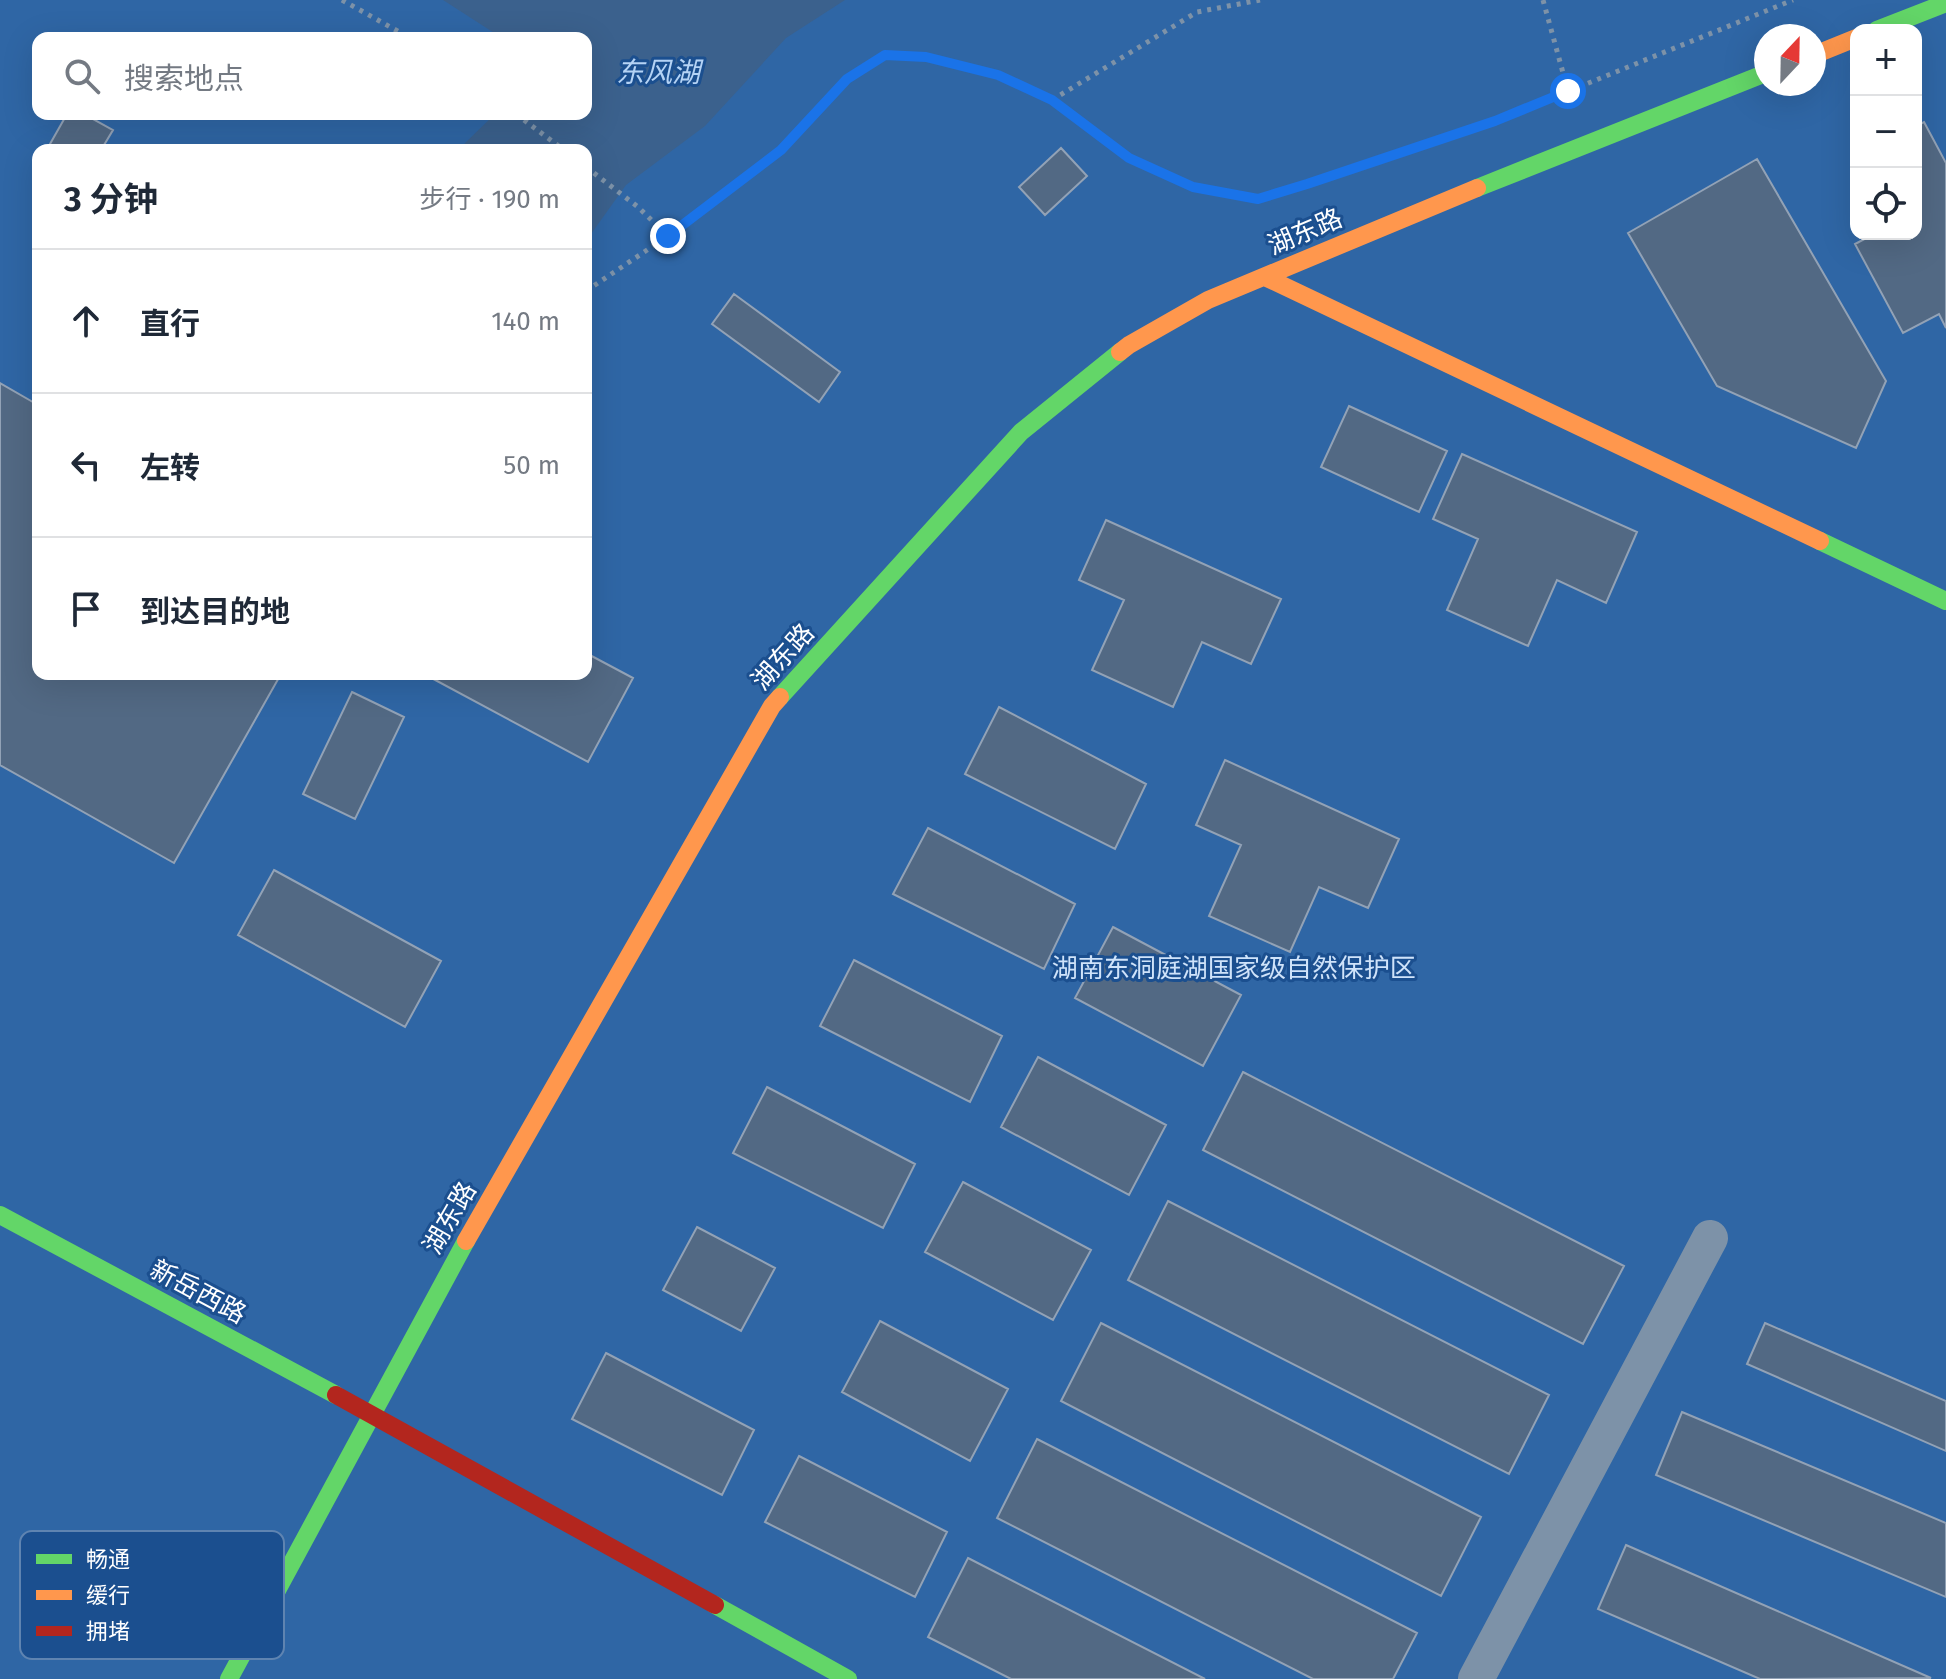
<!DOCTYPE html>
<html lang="zh">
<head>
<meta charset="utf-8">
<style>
	body { margin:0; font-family:"Fira Sans","Noto Sans SC",sans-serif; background:#f2f2f3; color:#1f2937 }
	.controls { position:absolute; right:24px; top:24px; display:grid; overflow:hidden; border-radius:16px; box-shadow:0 8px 32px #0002 }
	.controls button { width:72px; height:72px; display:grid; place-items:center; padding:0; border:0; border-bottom:2px solid #e0e1e3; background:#fff; color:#1f2937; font:40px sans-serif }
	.compass { position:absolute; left:1754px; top:24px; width:72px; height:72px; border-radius:50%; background:#fff; box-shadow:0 8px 32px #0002; rotate:22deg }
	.stop { position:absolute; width:24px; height:24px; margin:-18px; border:6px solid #1a73e8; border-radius:50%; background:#fff }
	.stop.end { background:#1a73e8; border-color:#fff; box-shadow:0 2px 8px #0008 }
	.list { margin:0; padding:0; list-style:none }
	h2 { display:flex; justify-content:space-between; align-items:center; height:104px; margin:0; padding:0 32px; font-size:34px }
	h2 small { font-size:26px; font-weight:400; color:#747a83 }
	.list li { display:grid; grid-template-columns:52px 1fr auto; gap:24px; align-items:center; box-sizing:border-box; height:144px; padding:0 32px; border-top:2px solid #e0e1e3 }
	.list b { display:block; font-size:30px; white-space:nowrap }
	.list em { font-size:26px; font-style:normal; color:#747a83 }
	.icon { flex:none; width:44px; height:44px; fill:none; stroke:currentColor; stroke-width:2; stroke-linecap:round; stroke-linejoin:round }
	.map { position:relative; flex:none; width:1946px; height:1679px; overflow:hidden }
	.search { position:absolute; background:#fff; box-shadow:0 8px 32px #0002; left:32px; top:32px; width:560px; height:88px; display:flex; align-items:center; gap:20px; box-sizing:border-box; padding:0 28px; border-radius:16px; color:#747a83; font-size:30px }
	.panel { position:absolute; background:#fff; box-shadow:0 8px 32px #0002; left:32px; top:144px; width:560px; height:536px; border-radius:16px }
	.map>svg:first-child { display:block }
</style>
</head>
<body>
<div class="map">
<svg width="1946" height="1679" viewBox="0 0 1946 1679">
	<rect width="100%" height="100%" fill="#365274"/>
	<path fill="#2f66a5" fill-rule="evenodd" d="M0 0H1946V1679H0ZM1856 30H1916V234H1856ZM1766 36H1814V84H1766ZM38 38H586V114H38ZM38 150H586V674H38Z"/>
	<path fill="#3b618d" d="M443 0H845L786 38 705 126 626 185 586 241V150H461L465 143 495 114H586V38H502Z"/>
	<path fill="#526984" stroke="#92a2b6" stroke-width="2" d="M67 114H84L113 130 101 150H60L50 144Z
		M1924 122 1946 163V328L1939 314 1903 333 1855 244 1874 234H1916V126Z
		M1061 148 1087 176 1045 215 1019 187Z
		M1757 159 1886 381 1856 448 1717 386 1628 233Z
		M734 294 840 372 819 402 712 324Z
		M0 383 38 405V674H281L174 863 0 765Z
		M1349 406 1447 451 1419 512 1321 467Z
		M1462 454 1637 532 1606 603 1557 580 1528 646 1447 610 1478 539 1433 519Z
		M1106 520 1281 599 1251 664 1202 642 1173 707 1092 670 1124 600 1079 580Z
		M586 653 633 678 588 762 424 674H586Z
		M352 692 404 717 355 819 303 794Z
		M999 707 1146 784 1115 849 965 774Z
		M1225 760 1399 839 1368 908 1319 887 1290 952 1209 916 1241 845 1196 825Z
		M928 828 1075 904 1044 969 893 894Z
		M274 870 441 961 405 1027 238 935Z
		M1113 927 1241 995 1203 1066 1075 998Z
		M854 960 1002 1036 970 1102 820 1026Z
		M1038 1057 1166 1125 1129 1195 1001 1127Z
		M1243 1072 1624 1266 1583 1344 1203 1150Z
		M767 1087 915 1164 883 1228 733 1153Z
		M963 1182 1091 1250 1053 1320 925 1252Z
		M1168 1201 1549 1395 1509 1474 1128 1280Z
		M697 1227 775 1268 741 1331 663 1290Z
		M880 1321 1008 1389 970 1461 842 1392Z
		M1101 1323 1481 1517 1441 1596 1061 1401Z
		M1765 1323 1946 1401V1451L1747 1364Z
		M606 1353 754 1430 722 1495 572 1419Z
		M1682 1412 1946 1523V1597L1656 1475Z
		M1037 1439 1417 1633 1393 1679H1313L997 1518Z
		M799 1456 947 1532 915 1597 765 1522Z
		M1626 1545 1931 1678 1760 1679 1598 1609Z
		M968 1558 1205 1679H1011L928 1637Z"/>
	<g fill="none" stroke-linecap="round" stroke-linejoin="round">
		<path stroke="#7d92a8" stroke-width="5" stroke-dasharray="4 6" stroke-linecap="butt" d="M342 0 410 38
			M1543 0 1568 91
			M1052 100 1197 12 1260 0
			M516 114 564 150
			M586 167 638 207 668 236
			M586 291 668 236 781 150 847 79 885 55 926 57 998 75 1052 100 1129 158 1193 187 1258 199 1307 184 1495 121 1793 0"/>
		<path stroke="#7d92a8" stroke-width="36" d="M1476 1679 1710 1238"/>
		<path stroke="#63d668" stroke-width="18" d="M1877 30 1946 3
			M1477 188 1766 73
			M1820 541 1946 601
			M780 697 1021 432 1120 352
			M0 1215 336 1395
			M715 1605 848 1679
			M229 1679 466 1241"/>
		<path stroke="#ff974d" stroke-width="18" d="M1814 55 1856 38
			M1265 277 1820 541
			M1120 352 1129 345 1208 300 1477 188
			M466 1241 772 706 780 697"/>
		<path stroke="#b3261e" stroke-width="18" d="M336 1395 715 1605"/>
	</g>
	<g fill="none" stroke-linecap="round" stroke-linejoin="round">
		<path stroke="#1a73e8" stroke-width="10" d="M668 236 781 150 847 79 885 55 926 57 998 75 1052 100 1129 158 1193 187 1258 199 1307 184 1495 121 1568 91"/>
	</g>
	<g text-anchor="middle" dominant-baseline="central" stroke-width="6" stroke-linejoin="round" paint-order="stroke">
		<g font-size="26" fill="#fff" stroke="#1b4f8f">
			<text transform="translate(1305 232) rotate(-23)">湖东路</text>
			<text transform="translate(783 657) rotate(-48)">湖东路</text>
			<text transform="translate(450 1218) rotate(-60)">湖东路</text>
			<text transform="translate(198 1292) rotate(28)">新岳西路</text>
		</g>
		<g font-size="26" fill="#cfe3fa" stroke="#1b4f8f">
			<text x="1234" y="968">湖南东洞庭湖国家级自然保护区</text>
		</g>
		<g font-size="28" font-style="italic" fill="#b5d3f5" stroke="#1b4f8f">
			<text x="658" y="72">东风湖</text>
		</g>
	</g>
	<rect x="20" y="1531" width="264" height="128" rx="12" fill="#1b4f8f" stroke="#5f84b1" stroke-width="2"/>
	<rect x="36" y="1554" width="36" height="10" fill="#63d668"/>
	<rect x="36" y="1590" width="36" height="10" fill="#ff974d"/>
	<rect x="36" y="1626" width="36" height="10" fill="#b3261e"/>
	<g font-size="22" fill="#fff">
		<text x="86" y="1567">畅通</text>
		<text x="86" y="1603">缓行</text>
		<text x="86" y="1639">拥堵</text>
	</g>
</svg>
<div class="controls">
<button>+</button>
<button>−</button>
<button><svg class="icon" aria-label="locate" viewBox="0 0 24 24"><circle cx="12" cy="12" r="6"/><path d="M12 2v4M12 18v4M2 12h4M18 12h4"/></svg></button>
</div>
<svg class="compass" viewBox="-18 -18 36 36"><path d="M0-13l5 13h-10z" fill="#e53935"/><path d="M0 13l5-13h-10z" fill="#747a83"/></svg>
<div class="stop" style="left:1568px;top:91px"></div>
<div class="stop end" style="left:668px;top:236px"></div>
<div class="search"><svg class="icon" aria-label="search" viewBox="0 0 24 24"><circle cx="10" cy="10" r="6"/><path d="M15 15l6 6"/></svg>搜索地点</div>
<section class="panel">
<h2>3 分钟<small>步行 · 190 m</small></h2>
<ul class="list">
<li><svg class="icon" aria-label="ahead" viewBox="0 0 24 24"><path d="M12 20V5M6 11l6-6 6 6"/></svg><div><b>直行</b></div><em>140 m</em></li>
<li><svg class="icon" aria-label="left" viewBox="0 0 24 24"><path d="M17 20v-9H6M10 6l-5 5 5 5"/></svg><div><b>左转</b></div><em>50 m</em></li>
<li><svg class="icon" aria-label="arrive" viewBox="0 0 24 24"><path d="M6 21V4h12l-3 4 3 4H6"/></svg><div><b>到达目的地</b></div></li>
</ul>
</section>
</div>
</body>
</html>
